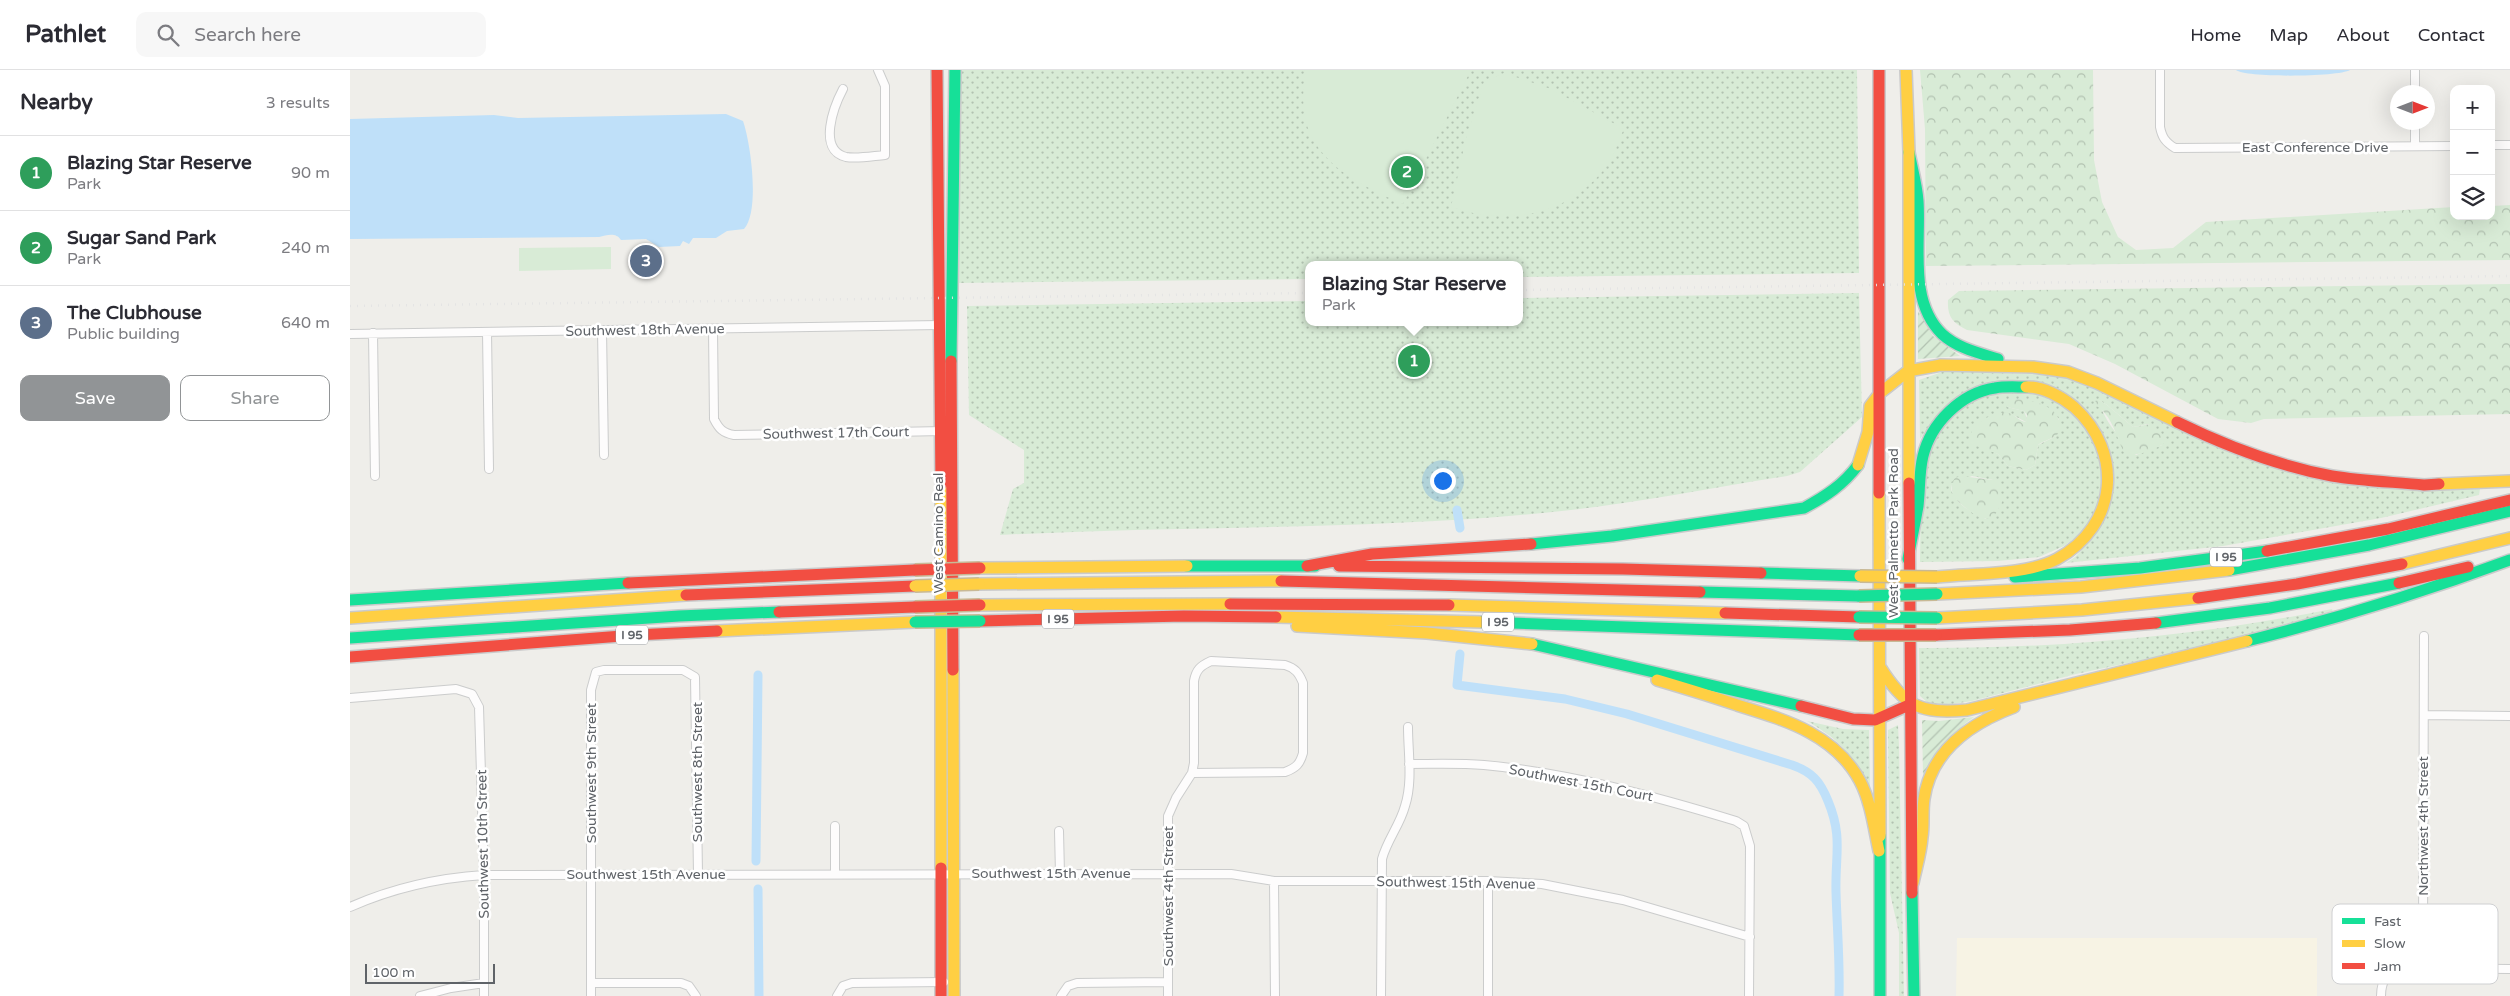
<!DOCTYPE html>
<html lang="en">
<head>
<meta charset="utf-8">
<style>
	body { margin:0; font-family:"Varela Round",sans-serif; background:#f7f7f7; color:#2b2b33 }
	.controls { position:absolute; right:15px; top:15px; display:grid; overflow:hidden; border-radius:10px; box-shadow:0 5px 20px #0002 }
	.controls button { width:45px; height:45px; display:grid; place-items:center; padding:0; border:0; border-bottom:1px solid #e1e1e2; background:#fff; color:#2b2b33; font:25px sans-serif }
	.compass { position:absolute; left:2040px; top:15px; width:45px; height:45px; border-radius:50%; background:#fff; box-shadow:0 5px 20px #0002; rotate:90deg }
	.scale { position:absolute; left:15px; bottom:12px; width:130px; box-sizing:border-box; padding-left:5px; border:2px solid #5f6368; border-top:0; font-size:14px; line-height:18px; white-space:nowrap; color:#5f6368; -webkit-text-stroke:4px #fff; paint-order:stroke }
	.you { position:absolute; left:1092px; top:410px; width:18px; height:18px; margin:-12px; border:4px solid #fff; border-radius:50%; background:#1a73e8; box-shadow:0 0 0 8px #1a73e833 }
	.badge { display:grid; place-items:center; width:32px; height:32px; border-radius:50%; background:#919496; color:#fff; font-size:16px; font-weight:700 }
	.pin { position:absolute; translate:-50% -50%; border:2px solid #fff; box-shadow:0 1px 5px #0006 }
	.popup { position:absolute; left:955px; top:191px; width:218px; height:65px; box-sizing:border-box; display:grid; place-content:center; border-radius:10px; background:#fff; filter:drop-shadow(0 1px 4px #0005); font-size:16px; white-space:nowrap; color:#7c7c81 }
	.popup b { font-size:19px; color:#2b2b33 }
	.popup::after { content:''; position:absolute; left:50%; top:100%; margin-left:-10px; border:10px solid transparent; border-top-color:#fff }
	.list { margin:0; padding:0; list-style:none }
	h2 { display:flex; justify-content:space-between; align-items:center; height:65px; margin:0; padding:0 20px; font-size:21px }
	h2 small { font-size:16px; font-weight:400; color:#7c7c81 }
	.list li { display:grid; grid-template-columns:32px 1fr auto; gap:15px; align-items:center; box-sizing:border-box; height:75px; padding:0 20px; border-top:1px solid #e1e1e2 }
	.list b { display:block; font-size:19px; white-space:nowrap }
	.list p { margin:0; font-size:16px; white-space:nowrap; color:#7c7c81 }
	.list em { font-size:16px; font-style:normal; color:#7c7c81 }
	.actions { display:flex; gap:10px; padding:15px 20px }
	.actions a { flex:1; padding:11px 0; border:1px solid #919496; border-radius:10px; text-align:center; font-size:18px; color:#919496 }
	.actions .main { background:#919496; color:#fff }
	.icon { flex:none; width:28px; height:28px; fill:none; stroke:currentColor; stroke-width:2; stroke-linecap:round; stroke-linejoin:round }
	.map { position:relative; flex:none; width:2160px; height:926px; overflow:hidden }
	header { display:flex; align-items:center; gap:30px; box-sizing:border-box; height:70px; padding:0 25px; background:#fff; border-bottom:1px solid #e1e1e2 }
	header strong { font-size:24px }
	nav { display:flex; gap:28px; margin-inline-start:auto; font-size:18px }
	.search { width:350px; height:45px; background:#f7f7f7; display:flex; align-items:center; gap:12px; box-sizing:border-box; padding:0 18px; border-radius:10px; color:#7c7c81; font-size:19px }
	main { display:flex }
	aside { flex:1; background:#fff }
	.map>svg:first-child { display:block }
</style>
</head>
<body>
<header>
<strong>Pathlet</strong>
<div class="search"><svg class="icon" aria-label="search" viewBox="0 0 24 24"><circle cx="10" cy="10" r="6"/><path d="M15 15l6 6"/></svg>Search here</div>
<nav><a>Home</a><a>Map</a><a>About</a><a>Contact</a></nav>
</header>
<main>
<aside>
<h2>Nearby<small>3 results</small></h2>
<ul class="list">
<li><span class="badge" style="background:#2e9e5b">1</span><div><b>Blazing Star Reserve</b><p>Park</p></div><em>90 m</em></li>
<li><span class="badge" style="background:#2e9e5b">2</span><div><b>Sugar Sand Park</b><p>Park</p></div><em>240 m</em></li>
<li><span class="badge" style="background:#5c6f8a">3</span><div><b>The Clubhouse</b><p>Public building</p></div><em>640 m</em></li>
</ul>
<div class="actions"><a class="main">Save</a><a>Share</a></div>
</aside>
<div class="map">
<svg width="2160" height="926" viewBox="0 0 2160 926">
	<defs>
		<pattern id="grass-dots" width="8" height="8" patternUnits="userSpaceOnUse" patternTransform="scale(1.25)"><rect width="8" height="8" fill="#d8ebd6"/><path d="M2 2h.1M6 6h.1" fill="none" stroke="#b2c2b1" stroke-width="1.8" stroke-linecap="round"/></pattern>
		<pattern id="forest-crowns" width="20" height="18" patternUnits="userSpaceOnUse" patternTransform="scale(1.25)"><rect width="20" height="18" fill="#d8ebd6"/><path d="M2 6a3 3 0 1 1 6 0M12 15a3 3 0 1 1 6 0" fill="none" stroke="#b2c2b1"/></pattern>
		<pattern id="garden-furrows" width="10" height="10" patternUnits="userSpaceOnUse" patternTransform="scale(1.25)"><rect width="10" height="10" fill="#d8ebd6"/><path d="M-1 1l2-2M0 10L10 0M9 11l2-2" fill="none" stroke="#b2c2b1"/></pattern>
	</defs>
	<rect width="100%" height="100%" fill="#efeeea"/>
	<path fill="#f7f3e4" d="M1607 868H1967V926H1606Z"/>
	<path fill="url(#grass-dots)" fill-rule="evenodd" d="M607 0H1507L1509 203 1169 207V195H959V209L606 213Z
		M1509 223 1512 347 1450 402 1437 406C1365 417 1293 432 1221 440 1031 461 840 455 650 465L663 419 674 413V380L619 345 617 236 959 231V252H1169V228Z
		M1595 301 1708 305 2003 415 2048 419H2130L2129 425 2031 448 1873 476 1716 493 1725 487 1744 467 1760 379 1744 348 1677 311 1593 339 1570 369 1569 310ZM1749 330 1757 335 1783 357 1798 354 1812 375 1786 385C1772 370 1753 351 1749 330Z
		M1648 322 1684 323 1717 337 1743 366 1753 404 1747 438 1736 457 1725 468 1714 476 1689 487 1648 491 1570 492 1571 418 1586 364 1617 334ZM1661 329 1696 337 1709 349 1706 366 1688 375 1685 395 1676 400 1658 396 1648 384 1627 374 1661 344 1676 352 1677 349 1674 341 1657 337ZM1622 406 1643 410 1636 449C1623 444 1599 430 1601 414Z
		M1982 539 1984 545 1853 577 1726 604 1622 631 1596 635 1577 632 1570 626 1569 578C1707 579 1847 566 1982 539Z
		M1457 651 1493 659 1519 660 1520 719C1503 685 1490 670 1457 651Z
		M1548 655 1549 676 1554 926H1549V863L1540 823 1538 660Z"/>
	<path fill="url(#forest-crowns)" d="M1570 0H1743L1744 90 1752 132 1768 167 1786 180 1823 178 1856 152 2104 137V146H2141V136L2160 135V190L1576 196 1575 59Z
		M2160 214V344L1914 349 1901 353 1868 349 1765 294 1719 274 1617 260C1603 253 1597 247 1598 230L1609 221Z
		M1661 329C1678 329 1708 334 1710 355 1711 359 1709 363 1706 366 1701 369 1693 371 1688 375L1685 395 1676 400 1658 396 1648 384 1619 373C1618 355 1645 338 1662 344 1667 347 1669 351 1676 352L1677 345 1674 341 1657 337V330Z
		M1749 330 1757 335 1783 357 1801 354 1818 370C1809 379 1787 387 1775 384 1766 368 1763 345 1745 335V331Z
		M1611 406 1643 410 1650 416 1652 432 1644 447C1631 455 1613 435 1603 427L1601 414 1605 408Z"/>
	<path fill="url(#garden-furrows)" d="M1568 241 1583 266 1610 286 1568 289Z
		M1624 647C1601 664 1585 680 1573 706L1572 650 1589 651Z"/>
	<path fill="#d8ebd6" d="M955 0H1116L1118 6 1053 134C1019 119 978 101 961 65 951 46 953 21 955 0Z
		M1154 3 1201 19 1274 59C1269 69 1266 81 1260 91 1224 145 1159 157 1101 137L1116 68 1134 12Z
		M261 177V199L169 201V178Z"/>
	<path fill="#bfe0f9" d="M1886 0H2000C1989 7 1896 8 1886 0Z
		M376 44 393 51C401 74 410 141 394 159L377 161 366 168H343L339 174 333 171 330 176 309 177 296 169 271 170C266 162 257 165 249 167L0 169V49L144 45 168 48Z"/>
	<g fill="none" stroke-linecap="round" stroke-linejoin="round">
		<path stroke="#bfe0f9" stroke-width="9" d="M1107 440 1110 458
			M1110 584 1107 615 1215 629 1277 644 1442 695C1462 702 1470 711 1478 731 1493 767 1485 785 1486 822 1487 857 1490 891 1489 926
			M406 791 408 605
			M408 819 409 926"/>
		<g stroke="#cbcccc" stroke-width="10">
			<path id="street" d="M1810 0V57C1812 67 1815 72 1825 78L2104 76
				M2065 0V22
				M493 19C484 36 467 80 496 87 507 89 523 86 535 85V16L528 0
				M2065 52V76
				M2141 75H2160
				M363 259 364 349C369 359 373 363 384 365L594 361
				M252 260 254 385
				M137 262 139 399
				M23 263 25 406
				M0 264 590 255
				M861 591 935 595C945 598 949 603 953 613V683C950 694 946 698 935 702L842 703 844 693V611C846 600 850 596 861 591Z
				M0 628 106 619 122 624 129 637 134 805V926
				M2074 645 2160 646
				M1059 694C1084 694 1109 693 1134 695 1220 703 1304 726 1386 751L1394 756 1400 776 1399 926
				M485 756V804
				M709 761 710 804
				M924 811 925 926
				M1138 811V926
				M0 837C43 818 87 808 134 805L881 804 924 811H1138L1192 814 1273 830 1400 867
				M2051 898 2160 899
				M241 913H331L339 916 346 926
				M70 926 101 918 134 913
				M241 926V620L246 602 254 600H333L345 607 348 804
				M487 926 493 916 502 913 594 912
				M711 926 718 916 727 913 818 912
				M818 926V746L826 728 842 703
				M1031 926 1032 789C1037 770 1050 755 1055 736 1063 712 1058 682 1058 657
				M2031 926C2031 893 2059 903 2073 872L2074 566"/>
		</g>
		<g stroke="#cacacb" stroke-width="14">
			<path id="fast" d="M1559 82C1562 98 1567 115 1568 131 1571 174 1558 231 1592 264 1607 278 1629 283 1648 289
				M601 291 605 0
				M1181 474 1262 466 1454 438C1476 426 1493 415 1508 395
				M1558 489C1561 471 1565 454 1568 436 1570 419 1569 402 1573 386 1581 353 1611 323 1645 318 1655 316 1666 317 1676 317
				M837 496H965
				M1879 500 2019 475 2160 441
				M1411 503 1510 506
				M1665 507 1790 498 1917 481
				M1350 522 1509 526
				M0 530 278 513
				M1132 552 1509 565
				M1806 553 1920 538 2049 513
				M0 568 329 546 429 542
				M1897 571C1986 549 2074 522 2160 490
				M1182 574 1451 636
				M1530 766V926
				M1562 823 1564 926"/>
		</g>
		<g stroke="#cacacb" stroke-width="14">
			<path id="slow" d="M1556 0 1559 82V413
				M1508 395 1518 362 1520 336 1530 323 1558 301 1591 295 1683 297 1718 302 1747 313 1827 352
				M2089 414 2160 411
				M591 415V798
				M1529 423 1530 766
				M2052 494 2160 468
				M630 498 837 496
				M1587 507C1622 503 1675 506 1707 489 1768 456 1774 382 1724 337 1712 327 1692 316 1676 317
				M629 514 931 511
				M1587 524 1731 517 1879 500
				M630 535 880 534
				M1099 535 1375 543
				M926 547 1132 552
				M0 548 336 525
				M1587 548 1732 540 1848 528
				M947 556 1077 563 1182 574
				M367 561 565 552
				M1530 597C1555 637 1570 644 1617 640L1897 571
				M603 600 604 926
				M1307 610C1334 618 1361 626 1387 635 1435 650 1485 664 1510 711 1521 732 1524 758 1529 781
				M1563 813C1566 798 1571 783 1572 767 1574 755 1572 742 1574 729 1581 680 1621 653 1664 637"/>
		</g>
		<g stroke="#cacacb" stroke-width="14">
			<path id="jam" d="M587 0 591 415
				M1529 0V423
				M601 291 603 600
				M1827 352C1876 376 1929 396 1982 406 2012 411 2044 412 2074 415L2089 414
				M1559 413 1562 823
				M1917 481 2038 459 2160 430
				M957 496 1022 484 1181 474
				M989 496 1273 499 1411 503
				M931 511 1350 522
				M278 513 565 500
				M2049 513 2118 497
				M336 525 565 516
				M1848 528 1947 514 2052 494
				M880 534 1099 535
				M429 542 565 537
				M1375 543 1509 547
				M630 551 834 546 926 547
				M1586 565 1720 560 1806 553
				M0 587 285 565 367 561
				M1451 636 1503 649 1525 650 1559 635
				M591 798V926"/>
		</g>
		<use href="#street" stroke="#fdfcfc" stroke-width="8"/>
		<use href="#fast" stroke="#16e098" stroke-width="11"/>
		<use href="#slow" stroke="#ffcf43" stroke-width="11"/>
		<use href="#jam" stroke="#f24e42" stroke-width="11"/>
		<path stroke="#e4e4e4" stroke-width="2.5" stroke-dasharray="1 6" stroke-linecap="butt" d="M1169 220 2160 206
			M0 236 959 223"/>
		<g stroke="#c8b996" stroke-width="14" stroke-linecap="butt">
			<path id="fast-bridge" d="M1509 526 1587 524
				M1509 547 1587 548
				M565 552 630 551"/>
		</g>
		<g stroke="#c8b996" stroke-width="14" stroke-linecap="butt">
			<path id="slow-bridge" d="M1510 506 1587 507
				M565 516 629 514"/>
		</g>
		<g stroke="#c8b996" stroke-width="14" stroke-linecap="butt">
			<path id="jam-bridge" d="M565 500 630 498
				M565 537 630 535
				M1509 565H1586"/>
		</g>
		<use href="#fast-bridge" stroke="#16e098" stroke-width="11"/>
		<use href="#slow-bridge" stroke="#ffcf43" stroke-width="11"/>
		<use href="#jam-bridge" stroke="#f24e42" stroke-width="11"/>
	</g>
	<g text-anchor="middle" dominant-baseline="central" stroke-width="5" stroke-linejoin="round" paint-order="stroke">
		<g fill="#fff" stroke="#8f9295" stroke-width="1">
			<rect x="1860" y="477.5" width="32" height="19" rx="4"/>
			<rect x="692" y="539.5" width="32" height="19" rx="4"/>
			<rect x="1132" y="542.5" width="32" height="19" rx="4"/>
			<rect x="266" y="555.5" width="32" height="19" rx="4"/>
		</g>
		<g font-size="12" font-weight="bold" fill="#5f6368">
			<text x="1876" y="487">I 95</text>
			<text x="708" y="549">I 95</text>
			<text x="1148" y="552">I 95</text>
			<text x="282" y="565">I 95</text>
		</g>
		<g font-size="14" fill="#5f6368" stroke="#fff">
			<text x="1965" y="77">East Conference Drive</text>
			<text transform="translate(295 260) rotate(-1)">Southwest 18th Avenue</text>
			<text transform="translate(486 363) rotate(-1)">Southwest 17th Court</text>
			<text transform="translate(588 463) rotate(-90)">West Camino Real</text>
			<text transform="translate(1543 463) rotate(-90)">West Palmetto Park Road</text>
			<text transform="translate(347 702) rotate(-90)">Southwest 8th Street</text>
			<text transform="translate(241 703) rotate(-90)">Southwest 9th Street</text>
			<text transform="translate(1231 713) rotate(11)">Southwest 15th Court</text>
			<text transform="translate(2073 756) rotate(-90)">Northwest 4th Street</text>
			<text transform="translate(133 774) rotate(-91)">Southwest 10th Street</text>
			<text x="701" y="803">Southwest 15th Avenue</text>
			<text x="296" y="804">Southwest 15th Avenue</text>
			<text transform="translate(1106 813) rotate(1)">Southwest 15th Avenue</text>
			<text transform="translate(818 826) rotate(-90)">Southwest 4th Street</text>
		</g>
	</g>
	<rect x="1982" y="834" width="166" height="80" rx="8" fill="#fff" stroke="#cfd0d2" stroke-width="1"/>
	<rect x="1992" y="848" width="23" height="6" fill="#16e098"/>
	<rect x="1992" y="870" width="23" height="7" fill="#ffcf43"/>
	<rect x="1992" y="893" width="23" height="6" fill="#f24e42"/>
	<g font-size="14" fill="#5f6368">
		<text x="2024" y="856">Fast</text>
		<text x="2024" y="878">Slow</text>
		<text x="2024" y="901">Jam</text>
	</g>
</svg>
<div class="controls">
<button>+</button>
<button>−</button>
<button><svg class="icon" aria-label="layers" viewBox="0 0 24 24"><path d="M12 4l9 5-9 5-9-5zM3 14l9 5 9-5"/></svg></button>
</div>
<svg class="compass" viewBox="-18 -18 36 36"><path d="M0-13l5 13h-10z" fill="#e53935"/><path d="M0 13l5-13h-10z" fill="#7c7c81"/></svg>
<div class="scale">100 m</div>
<div class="you"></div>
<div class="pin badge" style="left:1064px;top:291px;background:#2e9e5b">1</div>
<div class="popup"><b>Blazing Star Reserve</b>Park</div>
<div class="pin badge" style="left:1057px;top:102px;background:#2e9e5b">2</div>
<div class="pin badge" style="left:296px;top:191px;background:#5c6f8a">3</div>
</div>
</main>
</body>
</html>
